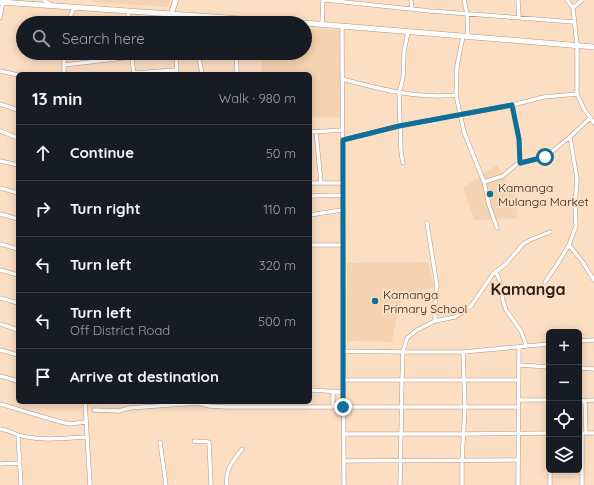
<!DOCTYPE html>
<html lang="en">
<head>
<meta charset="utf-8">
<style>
	body { margin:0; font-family:Quicksand,sans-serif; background:#242831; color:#f1f3f6 }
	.controls { position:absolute; right:12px; bottom:12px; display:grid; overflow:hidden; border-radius:6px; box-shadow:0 2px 10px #0003 }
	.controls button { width:36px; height:36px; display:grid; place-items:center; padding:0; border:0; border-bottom:1px solid #363941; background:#171b24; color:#f1f3f6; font:20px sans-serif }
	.stop { position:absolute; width:12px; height:12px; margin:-9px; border:3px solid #0e6f9d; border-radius:50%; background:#fff }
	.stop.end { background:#0e6f9d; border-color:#fff; box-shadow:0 1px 4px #0008 }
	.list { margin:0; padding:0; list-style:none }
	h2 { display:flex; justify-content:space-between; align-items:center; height:52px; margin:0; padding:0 16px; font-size:17px }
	h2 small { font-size:13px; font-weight:400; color:#9ea1a6 }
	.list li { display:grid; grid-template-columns:26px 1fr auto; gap:12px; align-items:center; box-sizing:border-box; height:56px; padding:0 16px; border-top:1px solid #363941 }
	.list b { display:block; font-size:15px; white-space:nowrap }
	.list p { margin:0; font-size:13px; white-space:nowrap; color:#9ea1a6 }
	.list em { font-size:13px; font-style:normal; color:#9ea1a6 }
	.icon { flex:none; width:22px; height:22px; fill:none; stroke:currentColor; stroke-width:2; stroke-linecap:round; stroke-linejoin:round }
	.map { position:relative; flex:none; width:594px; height:485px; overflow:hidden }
	.search { position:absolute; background:#171b24; box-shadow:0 2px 10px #0003; left:16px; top:16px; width:296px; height:44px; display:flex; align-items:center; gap:10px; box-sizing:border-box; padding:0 14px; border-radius:22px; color:#9ea1a6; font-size:15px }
	.panel { position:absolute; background:#171b24; box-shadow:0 2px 10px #0003; left:16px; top:72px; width:296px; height:332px; border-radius:6px }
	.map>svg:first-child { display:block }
</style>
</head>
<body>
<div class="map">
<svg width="594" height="485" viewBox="0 0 594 485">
	<rect width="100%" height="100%" fill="#fcdec2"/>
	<path fill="#f5d2b1" d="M92 0H170L168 7 92 2Z
		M305 29 341 30 340 118 310 117V74H261L262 53H305Z
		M497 165 517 199V218L474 220 463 188Z
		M428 262 434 287 405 296 399 306 392 342 347 341V263Z"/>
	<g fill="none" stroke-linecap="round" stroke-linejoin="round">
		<g stroke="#b3977c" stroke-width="4.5">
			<path id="street" d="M44 0 51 5
				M325 0 430 11 574 22
				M411 0 412 8
				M464 0 467 14 468 36
				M518 0 519 18
				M567 0 573 8 577 45V94L584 109 594 123
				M573 8 582 0
				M128 12 129 23
				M0 18 3 1
				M67 23 74 8
				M176 23 177 14
				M322 25 323 0
				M342 26 344 485
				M463 36 457 66 456 95 464 132 484 182 489 205 497 228
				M64 53V74
				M131 53 134 74
				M176 53 177 74
				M198 53 202 74
				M236 53 237 74
				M64 65 132 57 176 53
				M0 71 18 75
				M134 73 176 70
				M342 79C380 89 416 99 456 95
				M0 104 18 110
				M512 105 519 139 520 163
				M0 131 18 138
				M310 132 343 130
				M316 132 321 183
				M343 140 399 126 512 105 544 97 577 94
				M0 161 18 165
				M403 163 401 152 399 93 403 78 404 52 408 32
				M484 182 503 176 517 164 545 157 570 137 590 118
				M310 183H343
				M0 188 18 193
				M310 196 342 195
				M0 214 18 219
				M310 215 342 210
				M427 223 437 286 435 306V321
				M0 244 18 249
				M310 245H342
				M569 245 582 261 594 280
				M0 270 18 275
				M496 271 501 285 503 301 506 310 521 331 527 347
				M545 282 556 266 569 245 576 226 575 205 577 179 570 137
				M0 298 18 303
				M0 324 18 330
				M579 341 594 340
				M0 350 18 355
				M343 351 403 352H463L549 344
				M519 365 549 367
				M579 368 594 369
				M0 376 18 381
				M343 380H518
				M310 390 343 392
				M518 400H549
				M579 401 594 400
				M585 401 586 433
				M85 402 90 485
				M0 404 57 421 70 424 86 422
				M333 407V391
				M94 410 119 411 129 408 198 403 209 406 226 407H518
				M0 429C10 430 17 436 27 437 47 441 67 438 87 437
				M579 433H594
				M343 434H463L549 433
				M18 435 21 485
				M194 441 209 442 211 485
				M160 442 166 485
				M343 461 517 460
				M0 464 19 463
				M227 485C225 468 233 462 242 449
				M400 485 402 380 403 352 407 338 417 330 435 321 455 317 463 312 471 306 493 274 506 264 523 244 530 240 550 232
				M462 485V461L465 407 463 352
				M518 485 519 347
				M550 485V470
				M582 485V433"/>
		</g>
		<g stroke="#b3977c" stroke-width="6">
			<path id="secondary" d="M0 2 299 23
				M171 14 176 0
				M305 23 594 47"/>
		</g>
		<use href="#street" stroke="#fff" stroke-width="3.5"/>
		<use href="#secondary" stroke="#fff" stroke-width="5"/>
	</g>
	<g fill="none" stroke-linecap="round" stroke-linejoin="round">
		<path stroke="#0e6f9d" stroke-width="5" d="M343 407V140L399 126 512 105 519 139 520 163 545 157"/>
	</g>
	<g fill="#0e6f9d" stroke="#fcdec2" stroke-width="1.5">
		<circle cx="490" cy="194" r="4"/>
		<circle cx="375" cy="301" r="4"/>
	</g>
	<g text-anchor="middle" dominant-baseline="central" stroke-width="4" stroke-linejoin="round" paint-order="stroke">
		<g font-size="12" fill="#291e14" stroke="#fcdec2" text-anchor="start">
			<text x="498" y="187">Kamanga<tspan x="498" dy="14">Mulanga Market</tspan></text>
			<text x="383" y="294">Kamanga<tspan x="383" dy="14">Primary School</tspan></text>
		</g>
		<g font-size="16" font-weight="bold" fill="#291e14" stroke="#fcdec2">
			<text x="528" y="289">Kamanga</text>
		</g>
	</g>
</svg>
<div class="controls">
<button>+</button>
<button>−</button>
<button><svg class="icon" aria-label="locate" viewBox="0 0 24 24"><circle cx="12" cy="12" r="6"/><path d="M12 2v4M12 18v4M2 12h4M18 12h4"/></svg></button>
<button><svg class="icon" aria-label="layers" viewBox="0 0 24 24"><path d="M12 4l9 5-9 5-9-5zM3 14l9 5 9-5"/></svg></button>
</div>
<div class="stop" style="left:545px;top:157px"></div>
<div class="stop end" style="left:343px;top:407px"></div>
<div class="search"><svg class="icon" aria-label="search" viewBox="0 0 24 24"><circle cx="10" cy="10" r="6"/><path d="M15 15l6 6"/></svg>Search here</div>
<section class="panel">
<h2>13 min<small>Walk · 980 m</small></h2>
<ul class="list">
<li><svg class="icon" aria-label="ahead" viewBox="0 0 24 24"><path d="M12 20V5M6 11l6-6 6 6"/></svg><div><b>Continue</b></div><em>50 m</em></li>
<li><svg class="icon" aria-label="right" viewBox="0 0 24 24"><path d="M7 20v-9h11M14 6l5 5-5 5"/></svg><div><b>Turn right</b></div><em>110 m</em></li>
<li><svg class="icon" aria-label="left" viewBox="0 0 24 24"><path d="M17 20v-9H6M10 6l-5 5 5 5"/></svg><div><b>Turn left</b></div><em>320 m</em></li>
<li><svg class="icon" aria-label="left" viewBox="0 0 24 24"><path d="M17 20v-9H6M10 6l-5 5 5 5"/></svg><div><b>Turn left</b><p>Off District Road</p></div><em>500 m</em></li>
<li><svg class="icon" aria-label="arrive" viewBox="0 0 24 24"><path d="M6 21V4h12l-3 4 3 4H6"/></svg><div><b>Arrive at destination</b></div></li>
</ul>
</section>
</div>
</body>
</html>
